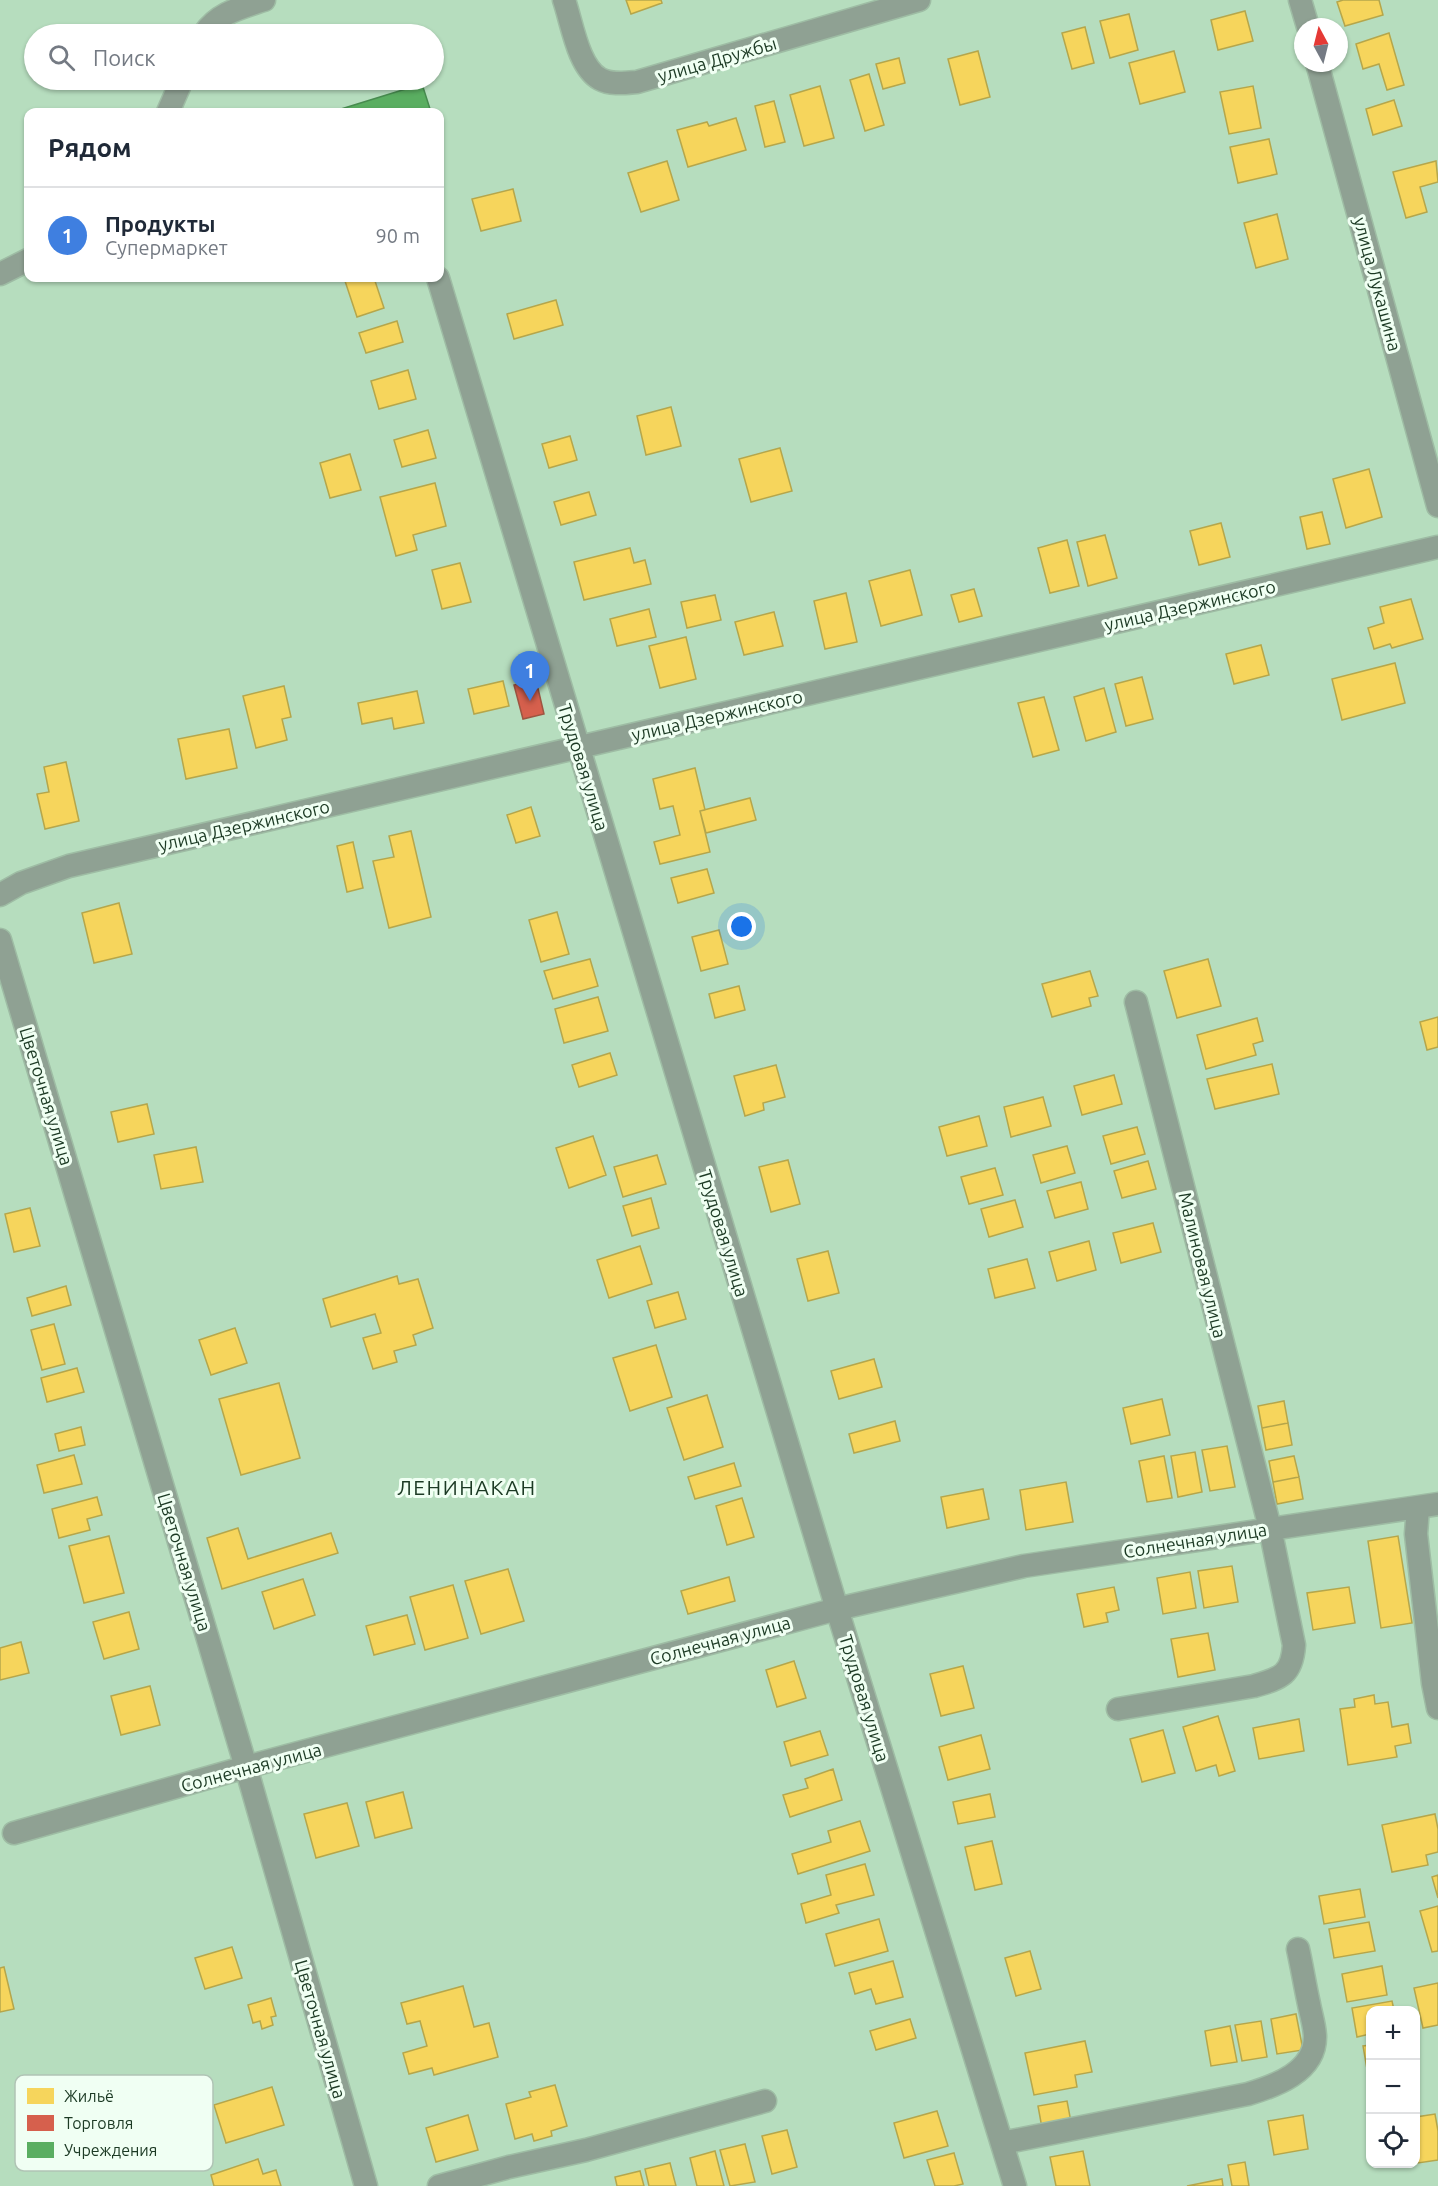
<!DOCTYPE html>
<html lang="ru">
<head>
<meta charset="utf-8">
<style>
	body { margin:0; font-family:Ubuntu,sans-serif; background:#f6f6f7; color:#1f2937 }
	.controls { position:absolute; right:18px; bottom:18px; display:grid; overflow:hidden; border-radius:12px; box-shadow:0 2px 4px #0004 }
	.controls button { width:54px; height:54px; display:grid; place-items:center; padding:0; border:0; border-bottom:2px solid #e0e1e3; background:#fff; color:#1f2937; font:30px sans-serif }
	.compass { position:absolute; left:1294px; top:18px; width:54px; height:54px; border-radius:50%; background:#fff; box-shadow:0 2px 4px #0004; rotate:353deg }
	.you { position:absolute; left:742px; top:927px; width:21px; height:21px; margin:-15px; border:4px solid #fff; border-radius:50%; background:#1a73e8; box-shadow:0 0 0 9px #1a73e833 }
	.badge { display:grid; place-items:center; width:39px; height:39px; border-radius:50%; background:#52735a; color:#fff; font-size:20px; font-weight:700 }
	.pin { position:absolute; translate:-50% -50px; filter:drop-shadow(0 2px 3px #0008) }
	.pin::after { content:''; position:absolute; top:32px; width:21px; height:18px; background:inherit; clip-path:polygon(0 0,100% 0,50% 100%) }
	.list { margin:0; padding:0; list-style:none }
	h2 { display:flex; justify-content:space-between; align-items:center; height:78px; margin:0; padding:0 24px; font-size:26px }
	h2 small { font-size:20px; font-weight:400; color:#747a83 }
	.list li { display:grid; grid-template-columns:39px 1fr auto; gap:18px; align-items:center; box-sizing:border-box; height:96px; padding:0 24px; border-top:2px solid #e0e1e3 }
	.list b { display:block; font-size:22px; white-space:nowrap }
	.list p { margin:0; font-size:20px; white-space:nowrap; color:#747a83 }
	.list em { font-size:20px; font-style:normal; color:#747a83 }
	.icon { flex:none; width:33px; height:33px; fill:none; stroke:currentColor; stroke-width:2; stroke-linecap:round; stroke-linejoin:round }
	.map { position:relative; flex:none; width:1438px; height:2186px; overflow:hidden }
	.search { position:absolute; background:#fff; box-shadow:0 2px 4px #0004; left:24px; top:24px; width:420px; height:66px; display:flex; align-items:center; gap:15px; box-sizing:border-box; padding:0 21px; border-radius:33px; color:#747a83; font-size:22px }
	.panel { position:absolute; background:#fff; box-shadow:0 2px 4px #0004; left:24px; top:108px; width:420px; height:174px; border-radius:12px }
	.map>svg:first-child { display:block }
</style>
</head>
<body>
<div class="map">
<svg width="1438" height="2186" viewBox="0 0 1438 2186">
	<rect width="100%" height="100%" fill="#b6ddbe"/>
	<path fill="#f6d55c" stroke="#b5a64b" stroke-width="1.5" d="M626 0H661L662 3 631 14Z
		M1343 0H1379L1383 15 1345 26 1337 2Z
		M1245 11 1253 41 1218 50 1211 20Z
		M1129 14 1138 50 1110 58 1100 21Z
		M1085 27 1094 63 1072 69 1062 33Z
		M1389 33 1404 85 1387 90 1379 64 1363 69 1356 44Z
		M978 51 990 97 960 105 948 59Z
		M1174 51 1185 92 1140 104 1129 63Z
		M899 58 905 83 883 89 876 64Z
		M869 74 884 125 865 131 850 80Z
		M820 86 834 138 804 146 790 95Z
		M1253 86 1261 128 1229 134 1220 92Z
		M1394 100 1402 126 1373 135 1366 109Z
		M774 101 785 142 765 147 755 106Z
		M736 118 746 150 688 167 677 130 707 122 709 126Z
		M1269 139 1277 174 1238 183 1230 147Z
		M667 161 679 200 641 212 628 173Z
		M1436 161 1438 182 1420 187 1427 212 1406 218 1393 172Z
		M513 189 521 221 481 231 472 199Z
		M1277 214 1288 259 1256 268 1244 223Z
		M358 278H374L384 308 357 317 345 281Z
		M556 300 563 325 514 339 507 314Z
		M397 321 403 342 366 353 359 333Z
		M408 370 416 399 379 409 371 381Z
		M671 407 681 446 646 455 637 416Z
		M428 430 436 458 402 467 394 440Z
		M570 436 577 460 549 468 542 444Z
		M780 448 792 491 751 502 739 459Z
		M350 454 361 490 330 498 320 463Z
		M1369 469 1382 517 1346 528 1333 479Z
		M435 483 446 526 413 535 417 550 396 556 380 497Z
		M589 492 596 515 561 525 554 502Z
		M1322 512 1330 544 1307 549 1300 517Z
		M1221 523 1230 557 1199 565 1190 531Z
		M1105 535 1117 578 1088 586 1077 542Z
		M1067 540 1079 586 1050 593 1038 548Z
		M630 548 634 563 645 560 651 584 584 600 574 562Z
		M460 563 471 602 442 609 432 570Z
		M910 570 922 615 881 626 869 581Z
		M974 589 982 616 959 622 951 595Z
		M846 593 857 642 825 649 814 601Z
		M715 595 721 620 687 628 681 602Z
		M1411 599 1423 639 1392 648 1390 644 1374 649 1368 628 1384 623 1380 607Z
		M649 609 656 637 617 646 610 619Z
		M774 612 783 646 744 655 735 622Z
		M686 637 696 679 660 688 649 646Z
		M1261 645 1269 675 1234 684 1226 654Z
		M1395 663 1405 703 1342 720 1332 679Z
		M1142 677 1153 719 1126 726 1115 684Z
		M503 681 509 706 474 714 468 689Z
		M284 686 291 717 282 719 287 740 256 748 243 696Z
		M1104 688 1116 732 1086 741 1074 697Z
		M417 691 424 723 394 729 392 718 362 724 358 703Z
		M1044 697 1059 750 1033 757 1018 703Z
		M229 729 237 768 186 779 178 739Z
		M66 762 79 821 45 829 37 794 49 792 44 767Z
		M695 768 705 810 700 811 710 852 660 864 654 842 680 835 673 806 660 809 653 779Z
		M750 798 756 820 706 833 700 811Z
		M531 807 540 836 516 843 507 815Z
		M411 831 431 917 389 928 373 861 394 857 389 836Z
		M353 842 363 888 347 892 337 846Z
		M707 869 714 893 678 903 671 878Z
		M119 903 132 954 94 963 82 913Z
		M557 912 569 954 541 962 529 920Z
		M719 930 728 964 701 971 692 937Z
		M590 959 598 986 553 999 544 971Z
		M1208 959 1221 1006 1177 1018 1164 971Z
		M1090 971 1098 996 1089 998 1091 1006 1052 1017 1042 984Z
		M739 986 745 1010 715 1018 709 994Z
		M598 997 608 1031 564 1043 555 1009Z
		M1438 1017V1047L1427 1050 1420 1022Z
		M1257 1018 1263 1041 1253 1044 1256 1055 1206 1069 1197 1035Z
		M610 1053 617 1075 579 1087 572 1065Z
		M1272 1064 1279 1094 1215 1109 1207 1079Z
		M776 1065 785 1097 763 1103 764 1110 745 1116 734 1076Z
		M1114 1075 1122 1104 1082 1115 1074 1086Z
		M1043 1097 1051 1126 1011 1137 1004 1107Z
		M147 1104 154 1134 118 1142 111 1112Z
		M979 1116 987 1146 947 1156 939 1127Z
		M1137 1127 1145 1154 1111 1164 1103 1136Z
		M593 1136 606 1175 569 1188 556 1148Z
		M1067 1146 1075 1173 1041 1183 1033 1155Z
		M196 1147 203 1182 161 1189 154 1155Z
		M657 1155 666 1184 623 1197 614 1167Z
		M788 1160 800 1204 771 1212 759 1167Z
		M1148 1161 1156 1189 1122 1198 1114 1171Z
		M995 1168 1003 1195 969 1204 961 1177Z
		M1081 1182 1088 1209 1055 1218 1047 1191Z
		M651 1198 659 1228 632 1236 623 1206Z
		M1015 1200 1023 1227 989 1237 981 1209Z
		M30 1208 40 1246 14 1252 5 1214Z
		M1153 1223 1161 1252 1121 1263 1113 1233Z
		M1089 1241 1096 1270 1057 1281 1049 1252Z
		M640 1246 652 1284 609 1298 597 1260Z
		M828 1251 839 1293 808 1301 797 1259Z
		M1027 1259 1035 1288 995 1298 988 1269Z
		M397 1276 399 1284 418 1279 433 1328 413 1335 416 1345 394 1351 397 1362 373 1369 363 1338 381 1333 375 1314 331 1327 323 1299Z
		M66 1286 71 1305 32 1316 27 1298Z
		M678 1292 686 1319 655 1328 647 1301Z
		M54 1324 65 1364 42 1370 31 1330Z
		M235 1328 247 1363 211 1375 199 1340Z
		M656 1345 672 1397 630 1411 613 1358Z
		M874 1359 882 1387 839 1399 831 1371Z
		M77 1368 84 1392 47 1402 41 1378Z
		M279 1383 300 1458 241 1475 219 1399Z
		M707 1395 723 1447 684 1460 667 1408Z
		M1162 1399 1170 1435 1131 1444 1123 1408Z
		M1284 1401 1288 1423 1262 1428 1258 1406Z
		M895 1421 900 1441 854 1453 849 1434Z
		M1288 1423 1292 1445 1266 1450 1262 1428Z
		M81 1427 85 1445 59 1451 55 1434Z
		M1227 1446 1235 1487 1210 1491 1202 1450Z
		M1195 1452 1202 1492 1178 1497 1171 1456Z
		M74 1455 82 1484 44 1493 37 1465Z
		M1164 1456 1172 1498 1147 1502 1139 1461Z
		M1294 1456 1299 1477 1273 1482 1269 1461Z
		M734 1463 741 1486 695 1499 688 1477Z
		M1299 1477 1303 1499 1277 1504 1273 1482Z
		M1066 1482 1073 1522 1026 1530 1020 1490Z
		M983 1489 989 1519 947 1528 941 1497Z
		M97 1497 102 1515 87 1519 90 1530 59 1538 52 1509Z
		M742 1498 754 1537 727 1545 716 1506Z
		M238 1528 248 1559 331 1533 338 1553 222 1589 207 1538Z
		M109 1536 124 1593 84 1603 69 1546Z
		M1398 1536 1412 1623 1381 1628 1368 1541Z
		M1232 1566 1238 1602 1204 1608 1198 1571Z
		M508 1569 524 1621 481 1634 465 1581Z
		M1190 1572 1196 1608 1163 1614 1157 1578Z
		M729 1577 735 1601 688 1614 681 1591Z
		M303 1579 315 1615 274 1629 262 1592Z
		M453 1585 468 1638 425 1650 410 1597Z
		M1114 1587 1119 1610 1106 1613 1108 1622 1084 1627 1077 1594Z
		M1349 1587 1355 1623 1313 1630 1307 1593Z
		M129 1612 139 1649 104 1659 93 1622Z
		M407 1615 415 1644 374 1655 366 1626Z
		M1208 1633 1215 1670 1178 1677 1171 1639Z
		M21 1642 29 1673 0 1680V1648Z
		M794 1661 806 1698 777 1707 766 1670Z
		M963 1666 974 1708 941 1716 930 1674Z
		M150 1686 160 1725 121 1735 111 1696Z
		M1374 1695 1375 1704 1388 1702 1392 1727 1408 1724 1411 1743 1395 1746 1397 1757 1348 1765 1340 1709 1355 1707 1354 1699Z
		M1218 1716 1235 1771 1219 1776 1216 1765 1196 1771 1183 1727Z
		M1299 1719 1304 1751 1259 1759 1253 1728Z
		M1163 1730 1175 1773 1142 1782 1130 1739Z
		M820 1731 828 1755 791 1766 784 1742Z
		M981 1735 990 1769 948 1780 939 1747Z
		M833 1769 842 1800 790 1817 783 1795 808 1788 805 1779Z
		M403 1792 412 1828 375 1838 366 1802Z
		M990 1794 995 1817 958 1824 953 1802Z
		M347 1803 359 1846 316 1858 304 1814Z
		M1435 1814 1438 1829V1852L1426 1855 1428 1865 1392 1872 1382 1825Z
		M860 1821 870 1851 798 1874 792 1854 831 1842 828 1831Z
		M992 1841 1002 1884 975 1890 965 1847Z
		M865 1864 874 1895 836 1905 839 1913 806 1923 801 1904 831 1895 826 1875Z
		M1438 1875V1898L1432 1877Z
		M1360 1889 1365 1917 1324 1924 1319 1896Z
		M1438 1906V1951L1432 1952 1420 1911Z
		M879 1919 888 1951 835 1966 826 1934Z
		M1369 1922 1375 1951 1334 1958 1329 1929Z
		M232 1947 242 1978 205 1989 195 1958Z
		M1030 1951 1041 1989 1016 1996 1005 1958Z
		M893 1961 903 1997 876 2004 871 1989 855 1994 849 1973Z
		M1382 1966 1387 1995 1347 2002 1342 1974Z
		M4 1967 14 2009 0 2012V1968Z
		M1438 1983V2025L1423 2028 1414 1988Z
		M463 1986 474 2027 489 2023 498 2057 434 2075 432 2068 409 2074 403 2053 427 2046 420 2021 407 2024 401 2003Z
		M271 1998 276 2016 271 2017 273 2025 262 2029 260 2021 253 2023 248 2005Z
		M1392 2001 1394 2010H1370V2034L1357 2037 1352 2008Z
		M1296 2014 1303 2050 1277 2054 1271 2019Z
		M910 2019 916 2038 876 2050 870 2031Z
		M1261 2021 1267 2057 1242 2061 1235 2025Z
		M1230 2026 1237 2062 1211 2066 1205 2031Z
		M1085 2041 1092 2072 1075 2075 1077 2087 1034 2095 1025 2053Z
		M1370 2045V2074L1368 2075 1363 2046Z
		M555 2085 567 2126 551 2131 552 2136 534 2141 532 2134 515 2139 506 2104 531 2097 529 2092Z
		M272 2087 284 2125 226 2143 214 2105Z
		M1067 2101 1071 2122 1042 2128 1038 2106Z
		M937 2111 948 2146 904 2158 894 2123Z
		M1435 2114 1438 2131V2160L1418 2163 1416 2148V2117Z
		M468 2115 478 2150 436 2162 426 2128Z
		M1303 2115 1308 2149 1274 2155 1268 2121Z
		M787 2130 797 2167 772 2174 762 2136Z
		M745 2144 755 2182 730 2186 720 2150Z
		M715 2151 724 2186H697L690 2158Z
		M1083 2151 1090 2186H1056L1050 2157Z
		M954 2153 963 2184 954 2186H935L927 2160Z
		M258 2159 263 2174 276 2170 281 2186H214L211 2175Z
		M1245 2162 1249 2186H1232L1228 2165Z
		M670 2163 676 2186H649L645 2169Z
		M640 2171 644 2186H617L615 2177Z
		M1222 2179 1223 2186H1187Z"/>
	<path fill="#d6604d" stroke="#9e5541" stroke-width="1.5" d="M536 680 544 714 523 719 514 685Z"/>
	<path fill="#5aae61" stroke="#478b4f" stroke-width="1.5" d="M422 84 431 112H342L341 109Z"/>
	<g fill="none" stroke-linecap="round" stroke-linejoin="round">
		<g stroke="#9ebca4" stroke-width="25">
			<path id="minor" d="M564 0C572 23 578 67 600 79 611 85 625 83 637 82L919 0
				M1300 0 1308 27
				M204 34C218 13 240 8 264 0
				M1317 63 1438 506
				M168 112 182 80
				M0 274 28 260
				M438 278 837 1609 1015 2186
				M0 895 21 883 69 866 1438 547
				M0 940 246 1767 366 2186
				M1418 1507 1416 1534 1433 1683 1438 1708
				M1118 1709 1254 1686C1281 1678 1292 1675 1294 1645L1270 1528 1136 1002
				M14 1833 246 1767 837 1609 1024 1566 1438 1504
				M1002 2143 1248 2094C1275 2086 1315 2072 1315 2037 1315 2027 1311 2015 1309 2004 1305 1986 1302 1967 1298 1949
				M439 2186 509 2167 586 2150 765 2101"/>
		</g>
		<use href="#minor" stroke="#8fa193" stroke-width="22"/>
	</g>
	<g text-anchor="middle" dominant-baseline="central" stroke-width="6" stroke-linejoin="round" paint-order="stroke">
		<g font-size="18" fill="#1c3a24" stroke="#f0fff3">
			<text transform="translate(717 59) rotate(-16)">улица Дружбы</text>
			<text transform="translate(1378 284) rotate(75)">улица Лукашина</text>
			<text transform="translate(1190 605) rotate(-13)">улица Дзержинского</text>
			<text transform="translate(717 715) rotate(-13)">улица Дзержинского</text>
			<text transform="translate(584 767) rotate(73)">Трудовая улица</text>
			<text transform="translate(244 825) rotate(-13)">улица Дзержинского</text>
			<text transform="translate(47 1096) rotate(73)">Цветочная улица</text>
			<text transform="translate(724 1233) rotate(73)">Трудовая улица</text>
			<text transform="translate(1203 1265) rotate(76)">Малиновая улица</text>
			<text transform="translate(1195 1540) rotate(-9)">Солнечная улица</text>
			<text transform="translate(185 1562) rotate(73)">Цветочная улица</text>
			<text transform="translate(720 1640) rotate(-15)">Солнечная улица</text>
			<text transform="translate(865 1698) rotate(73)">Трудовая улица</text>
			<text transform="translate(251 1767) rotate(-15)">Солнечная улица</text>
			<text transform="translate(321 2029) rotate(74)">Цветочная улица</text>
		</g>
		<g font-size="21" letter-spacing="1.5" fill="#1c3a24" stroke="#f0fff3">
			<text x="467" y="1487">ЛЕНИНАКАН</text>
		</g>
	</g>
	<rect x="15" y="2075" width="198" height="96" rx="9" fill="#f0fff3" stroke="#b0c4b5" stroke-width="1.5"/>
	<rect x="27" y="2088" width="27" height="16" fill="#f6d55c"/>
	<rect x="27" y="2115" width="27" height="16" fill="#d6604d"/>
	<rect x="27" y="2142" width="27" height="16" fill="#5aae61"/>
	<g font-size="16" fill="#1c3a24">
		<text x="64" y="2102">Жильё</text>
		<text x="64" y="2129">Торговля</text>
		<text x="64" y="2156">Учреждения</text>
	</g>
</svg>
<div class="controls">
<button>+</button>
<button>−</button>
<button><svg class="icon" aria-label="locate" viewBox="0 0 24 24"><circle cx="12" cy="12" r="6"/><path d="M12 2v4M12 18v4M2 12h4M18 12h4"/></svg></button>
</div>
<svg class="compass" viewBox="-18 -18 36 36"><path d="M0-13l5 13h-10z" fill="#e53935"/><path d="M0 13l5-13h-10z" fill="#747a83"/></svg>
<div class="you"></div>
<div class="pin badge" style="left:530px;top:701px;background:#3f7fe0">1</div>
<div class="search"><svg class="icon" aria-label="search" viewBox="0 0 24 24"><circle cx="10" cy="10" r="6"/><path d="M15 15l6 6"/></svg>Поиск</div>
<section class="panel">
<h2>Рядом<small></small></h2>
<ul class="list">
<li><span class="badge" style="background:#3f7fe0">1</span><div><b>Продукты</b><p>Супермаркет</p></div><em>90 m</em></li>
</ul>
</section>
</div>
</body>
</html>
